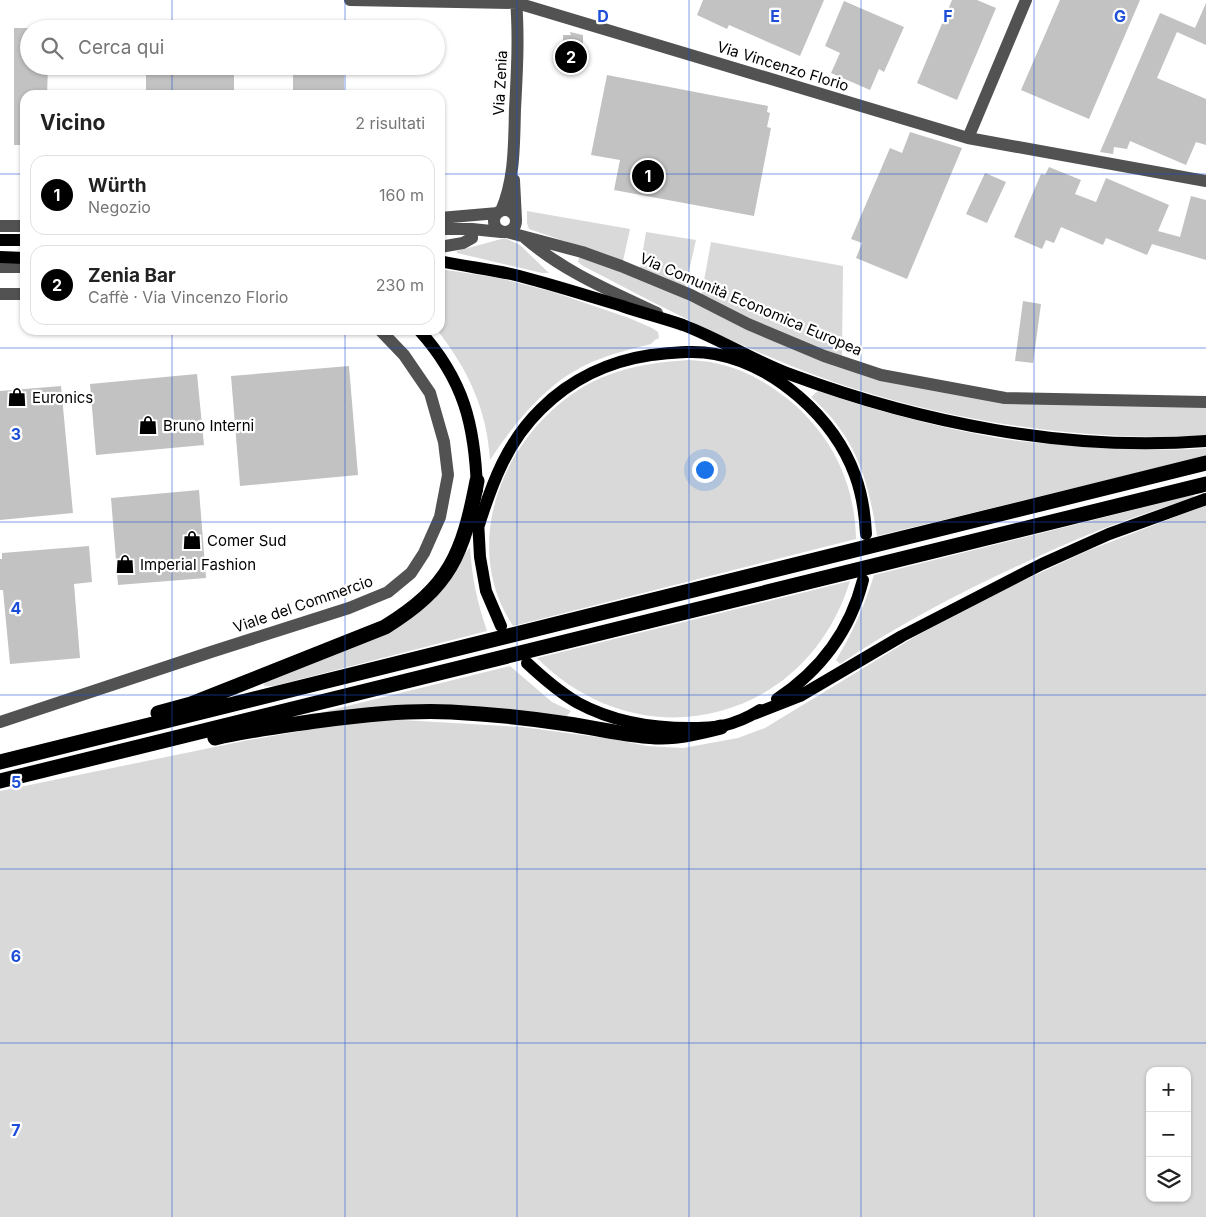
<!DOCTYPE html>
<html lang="it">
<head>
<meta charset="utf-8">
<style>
	body { margin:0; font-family:Inter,sans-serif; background:#f2f2f2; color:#222 }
	.controls { position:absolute; right:15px; bottom:15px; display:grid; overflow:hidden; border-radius:10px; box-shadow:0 1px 4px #0004 }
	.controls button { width:45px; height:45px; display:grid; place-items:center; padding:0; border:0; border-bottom:1px solid #e0e0e0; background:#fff; color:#222; font:25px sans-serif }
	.you { position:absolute; left:704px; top:469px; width:18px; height:18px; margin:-12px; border:4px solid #fff; border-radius:50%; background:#1a73e8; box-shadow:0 0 0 8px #1a73e833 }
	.badge { display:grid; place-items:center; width:32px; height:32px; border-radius:50%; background:#000; color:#fff; font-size:16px; font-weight:700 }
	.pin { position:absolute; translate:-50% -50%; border:2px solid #fff; box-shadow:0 1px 5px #0006 }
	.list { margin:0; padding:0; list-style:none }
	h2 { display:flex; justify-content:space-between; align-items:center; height:65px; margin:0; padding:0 20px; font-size:21px }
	h2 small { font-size:16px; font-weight:400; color:#767676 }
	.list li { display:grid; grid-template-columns:32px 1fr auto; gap:15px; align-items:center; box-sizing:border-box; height:80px; margin:0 10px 10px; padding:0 10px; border:1px solid #e0e0e0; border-radius:15px }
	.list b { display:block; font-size:19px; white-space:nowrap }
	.list p { margin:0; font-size:16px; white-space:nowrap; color:#767676 }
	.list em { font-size:16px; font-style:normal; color:#767676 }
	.icon { flex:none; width:28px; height:28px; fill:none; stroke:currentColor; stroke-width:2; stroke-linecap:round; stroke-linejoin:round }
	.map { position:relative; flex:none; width:1206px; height:1217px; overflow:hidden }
	.search { position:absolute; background:#fff; box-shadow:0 1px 4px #0004; left:20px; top:20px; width:425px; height:55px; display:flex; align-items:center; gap:12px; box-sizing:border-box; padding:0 18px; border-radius:28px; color:#767676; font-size:19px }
	.panel { position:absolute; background:#fff; box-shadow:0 1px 4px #0004; left:20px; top:90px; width:425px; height:245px; border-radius:15px }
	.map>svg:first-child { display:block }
</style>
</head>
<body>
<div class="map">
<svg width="1206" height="1217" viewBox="0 0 1206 1217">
	<rect width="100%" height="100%" fill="#fff"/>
	<path fill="#d9d9d9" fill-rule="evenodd" d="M527 211 630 229 623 261 529 229 527 223Z
		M646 232 696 240 685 288 640 269Z
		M505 238 520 245 549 273H542L457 253V251Z
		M711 242 843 266 842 356 821 350 701 297Z
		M582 256 661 288 769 338 995 400 1206 406V435C1159 439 1113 436 1066 432 967 422 869 399 777 360 710 333 647 299 583 266L578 262 579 257Z
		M440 269 499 278 553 292 629 318 652 328 658 332 659 338 655 340 651 344C631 349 611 354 592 362 548 381 516 421 490 460 487 410 468 369 437 330H440Z
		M689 360C698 361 707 361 715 363 736 367 757 377 774 389 826 424 855 477 856 539L513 626C457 541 506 429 590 383 621 367 654 362 689 360Z
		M818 391C873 410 930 425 987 436 1025 444 1065 445 1104 447 1138 449 1172 451 1206 448V456L877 536C868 478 856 437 811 397Z
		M1193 495 1195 497C1157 510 1117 522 1080 538 997 574 915 613 840 664L836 660C853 632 864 607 874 575Z
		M1206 505V1217H0V791L249 740 353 722 384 719 522 727 612 739 647 746 683 748 738 738 765 728 916 636 1018 583 1087 551ZM1150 1071H1187V1198H1150Z
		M470 547C472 579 477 601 487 631L274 686H264L265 680 389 632 453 571Z
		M850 581C807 722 642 764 537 658Z
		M510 666 552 702 571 711 566 717 320 714 323 712Z"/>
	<path fill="#c2c2c2" d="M703 0H824L800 56 729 25 727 29 697 15Z
		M952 0H977L996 8 957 100 917 83Z
		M1060 0H1140L1089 119 1021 90Z
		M844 1 904 27 884 72 879 69 870 90 831 73 840 53 825 46Z
		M1206 3V45L1177 32 1157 78 1206 99V145L1196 142 1186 165 1130 141 1127 149 1114 147 1113 154 1100 152 1160 13 1195 28Z
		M14 28H29V66H48L47 95H25V145H14Z
		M570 32 583 35V50H579V63H563V35H571Z
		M146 66H234V95H146Z
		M293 66H344V95H293Z
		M607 75 768 106 767 112 770 113 767 127 771 128 754 216 614 190 620 160 591 155Z
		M910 132 962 148 907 279 856 258 862 243 851 239 890 148 902 153Z
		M1049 167 1081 180 1075 194 1096 202 1106 178 1169 205 1158 231 1180 237 1191 196 1206 200V260L1152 244 1147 255 1106 238 1103 245 1061 227 1054 243 1046 240 1042 249 1014 237 1041 174 1045 175Z
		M985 173 1006 182 987 223 966 214Z
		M1023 301 1041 304 1033 363 1015 361Z
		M349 366 358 475 240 486 231 376Z
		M197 374 204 445 96 455 90 384Z
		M61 386 73 513 0 520V391Z
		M199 490 206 578 118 585 111 498Z
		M89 546 92 582 74 584 80 658 10 664 3 590H0V559H2V553Z"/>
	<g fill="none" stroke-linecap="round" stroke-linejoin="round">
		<path stroke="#525252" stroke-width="12" d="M350 0 517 3 968 138 1206 181
			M968 138 1026 0
			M514 180 516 220
			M494 221a11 11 0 1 1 22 0a11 11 0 1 1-22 0Z
			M501 211C515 179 514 143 515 109 517 72 519 36 516 0
			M440 218 498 213
			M0 226H25
			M440 229H472L501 232
			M507 232 582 252 621 266 691 295 748 324 824 356 881 375 1005 398 1206 402
			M525 238C564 272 611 291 657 313
			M440 247 463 243 472 238V229
			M0 267H25
			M0 294H25
			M0 722 211 652 349 608 388 592 411 573 424 553 440 517 448 475 444 442 430 393 404 355 380 330"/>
		<path stroke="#000" stroke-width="12" d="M0 240H25
			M0 257 25 258
			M440 261C463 266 487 269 511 274 548 283 585 295 622 306 642 313 663 318 683 325 720 339 754 361 792 375 921 423 1068 452 1206 441
			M419 330C464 380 475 425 477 490
			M478 520 480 557 486 591 501 626
			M478 528C492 483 507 442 541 409 571 379 610 361 651 355 672 353 694 350 715 354 775 365 834 418 855 475 862 494 865 514 866 534
			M527 663C543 678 559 692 578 703 615 723 657 729 699 728 707 727 715 728 722 726 735 723 749 717 760 710
			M777 699C821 670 850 631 863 580
			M754 714 800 696 902 636 1042 564 1109 534 1206 499"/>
		<path stroke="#000" stroke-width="15" d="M158 713 191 704 385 627C450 587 463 554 477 481
			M215 738C248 730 282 726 316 721 361 715 406 710 451 712 490 714 529 718 568 724 597 728 632 737 661 737 681 737 701 732 721 727
			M0 762 1206 463
			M0 781 1206 484"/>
	</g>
	<path fill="none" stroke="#1d4ed8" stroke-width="1" stroke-opacity="0.55" d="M172 0V29M345 0V29M517 0V1217M689 0V1217M861 0V1217M1034 0V1217M172 66V95M345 66V95M0 174H25M440 174H1206M172 330V1217M345 330V1217M0 348H1206M0 522H1206M0 695H1206M0 869H1206M0 1043H1206"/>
	<defs>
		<g id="shop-bare" transform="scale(1.5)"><path d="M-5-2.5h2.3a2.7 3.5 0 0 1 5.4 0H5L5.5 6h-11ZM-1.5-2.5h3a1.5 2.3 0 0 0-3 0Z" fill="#000" stroke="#fff" stroke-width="2.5" paint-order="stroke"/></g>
	</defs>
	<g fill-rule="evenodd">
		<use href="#shop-bare" x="17" y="397"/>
		<use href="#shop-bare" x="148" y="425"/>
		<use href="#shop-bare" x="192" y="540"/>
		<use href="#shop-bare" x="125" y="564"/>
	</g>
	<g text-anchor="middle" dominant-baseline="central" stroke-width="4.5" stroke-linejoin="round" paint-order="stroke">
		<g font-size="15" fill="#000" stroke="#fff">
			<text transform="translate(783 66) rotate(17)">Via Vincenzo Florio</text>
			<text transform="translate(500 83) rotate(-87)">Via Zenia</text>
			<text transform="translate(751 304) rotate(23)">Via Comunità Economica Europea</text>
			<text transform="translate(303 604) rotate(-19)">Viale del Commercio</text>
		</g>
		<g font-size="15" fill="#000" stroke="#fff" text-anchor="start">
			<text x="32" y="397">Euronics</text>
			<text x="163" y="425">Bruno Interni</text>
			<text x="207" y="540">Comer Sud</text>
			<text x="140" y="564">Imperial Fashion</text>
		</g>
	</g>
	<g font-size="16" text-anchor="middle" font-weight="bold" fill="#1d4ed8" stroke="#fff" stroke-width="4.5" stroke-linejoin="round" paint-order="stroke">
		<text x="603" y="22">D</text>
		<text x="775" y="22">E</text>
		<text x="948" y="22">F</text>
		<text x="1120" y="22">G</text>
		<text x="16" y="440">3</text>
		<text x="16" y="614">4</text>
		<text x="16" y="788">5</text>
		<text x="16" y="962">6</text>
		<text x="16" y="1136">7</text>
	</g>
</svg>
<div class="controls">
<button>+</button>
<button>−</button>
<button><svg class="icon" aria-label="layers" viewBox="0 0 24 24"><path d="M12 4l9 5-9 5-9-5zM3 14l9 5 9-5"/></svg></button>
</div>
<div class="you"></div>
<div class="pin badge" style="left:648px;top:176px">1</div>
<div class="pin badge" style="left:571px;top:57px">2</div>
<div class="search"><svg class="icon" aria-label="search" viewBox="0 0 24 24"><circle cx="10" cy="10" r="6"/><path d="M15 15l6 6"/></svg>Cerca qui</div>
<section class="panel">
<h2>Vicino<small>2 risultati</small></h2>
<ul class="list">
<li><span class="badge">1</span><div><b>Würth</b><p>Negozio</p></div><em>160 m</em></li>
<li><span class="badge">2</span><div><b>Zenia Bar</b><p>Caffè · Via Vincenzo Florio</p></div><em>230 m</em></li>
</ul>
</section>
</div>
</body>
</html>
